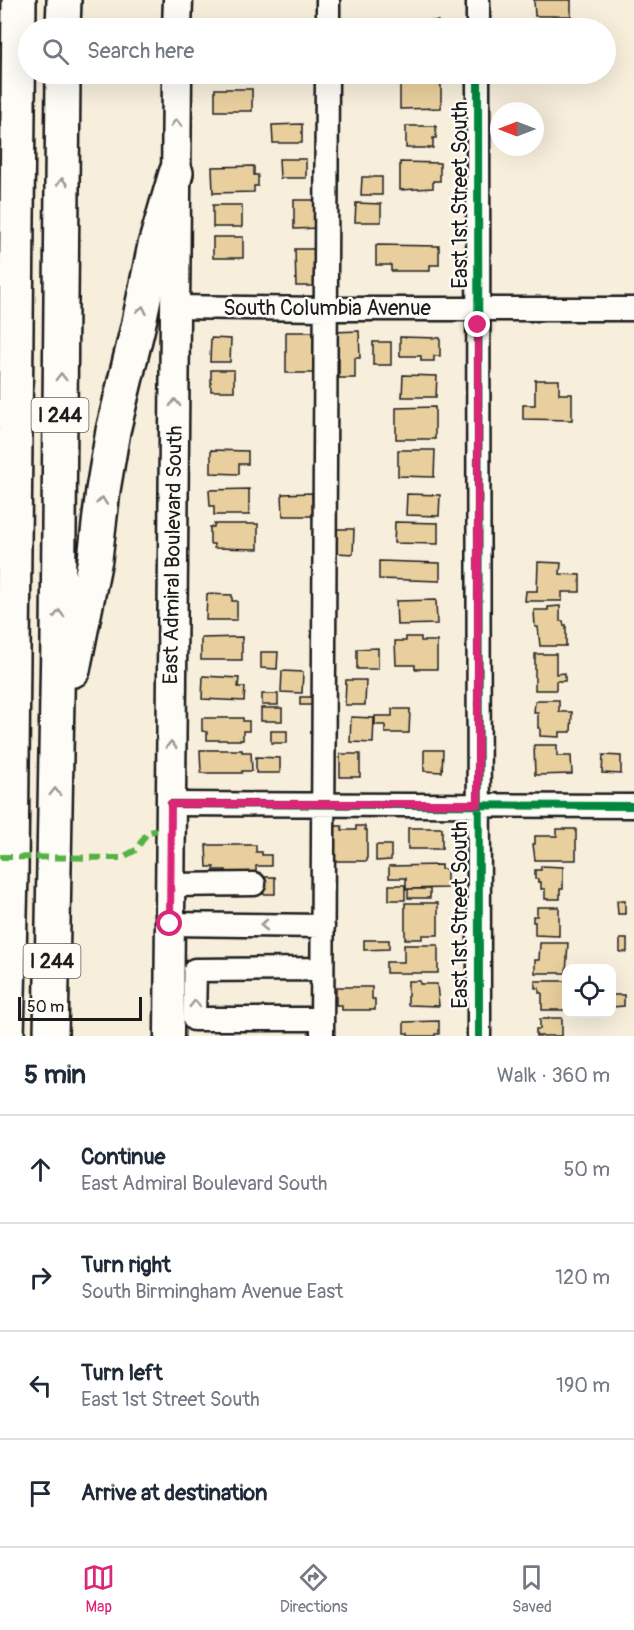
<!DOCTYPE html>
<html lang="en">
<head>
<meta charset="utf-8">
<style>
	body { margin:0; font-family:Pangolin,sans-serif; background:#f2f2f3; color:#1f2937 }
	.controls { position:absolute; right:18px; bottom:18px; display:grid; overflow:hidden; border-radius:12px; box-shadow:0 6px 24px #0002 }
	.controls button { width:54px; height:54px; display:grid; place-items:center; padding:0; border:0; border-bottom:2px solid #e0e1e3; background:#fff; color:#1f2937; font:30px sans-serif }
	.compass { position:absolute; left:490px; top:102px; width:54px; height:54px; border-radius:50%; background:#fff; box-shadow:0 6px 24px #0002; rotate:270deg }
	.scale { position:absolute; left:18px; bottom:15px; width:124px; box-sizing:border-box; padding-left:6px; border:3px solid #1c1c1c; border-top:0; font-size:16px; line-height:21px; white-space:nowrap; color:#1c1c1c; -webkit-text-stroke:4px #fdfcf7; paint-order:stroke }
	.stop { position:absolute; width:18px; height:18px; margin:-14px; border:4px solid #db2777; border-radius:50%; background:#fff }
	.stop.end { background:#db2777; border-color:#fff; box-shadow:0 2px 6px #0008 }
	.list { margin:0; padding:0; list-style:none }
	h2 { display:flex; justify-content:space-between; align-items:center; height:78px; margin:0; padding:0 24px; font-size:26px }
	h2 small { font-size:20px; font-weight:400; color:#747a83 }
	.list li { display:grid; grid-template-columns:39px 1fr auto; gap:18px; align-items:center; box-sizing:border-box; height:108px; padding:0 24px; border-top:2px solid #e0e1e3 }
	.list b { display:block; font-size:22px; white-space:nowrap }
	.list p { margin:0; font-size:20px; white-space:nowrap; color:#747a83 }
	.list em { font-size:20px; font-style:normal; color:#747a83 }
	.icon { flex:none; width:33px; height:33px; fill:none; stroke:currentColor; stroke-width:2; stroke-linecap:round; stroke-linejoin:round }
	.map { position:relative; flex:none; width:634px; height:1036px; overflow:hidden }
	.search { position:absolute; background:#fff; box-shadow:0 6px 24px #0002; left:18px; right:18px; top:18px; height:66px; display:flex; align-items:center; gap:15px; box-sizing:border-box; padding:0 21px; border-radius:33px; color:#747a83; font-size:22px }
	.sheet { height:510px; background:#fff }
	nav { display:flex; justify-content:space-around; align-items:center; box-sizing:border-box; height:84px; border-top:2px solid #e0e1e3; background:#fff; font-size:16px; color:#747a83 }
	nav a { display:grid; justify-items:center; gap:3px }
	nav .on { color:#db2777 }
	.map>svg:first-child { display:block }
</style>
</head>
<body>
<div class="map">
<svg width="634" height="1036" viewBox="0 0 634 1036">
	<rect width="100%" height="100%" fill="#f7eedc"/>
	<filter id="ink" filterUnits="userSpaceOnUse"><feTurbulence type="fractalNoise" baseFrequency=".0167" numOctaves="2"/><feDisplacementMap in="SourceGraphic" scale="12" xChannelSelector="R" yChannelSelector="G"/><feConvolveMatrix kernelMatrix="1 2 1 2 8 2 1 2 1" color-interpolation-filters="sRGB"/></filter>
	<g filter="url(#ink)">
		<path fill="#e9cf9e" stroke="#1c1c1c" stroke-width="1.5" d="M534 0H571V16H535Z
			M393 21H438V28H393Z
			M295 74H316V82H295Z
			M400 84H441V108L400 109Z
			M215 89H252V111H215Z
			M302 124V143H273L272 125Z
			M406 126H436V138H433V148H406Z
			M279 159H306V178H280Z
			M400 162 440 163V181H433V188L400 190Z
			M254 166V175H258V186H254V192L213 193 212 167Z
			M362 177H382V195H361Z
			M294 200H318L319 228 294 229Z
			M356 203 381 204V222H355Z
			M213 205H242V227H213Z
			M213 237H243V258H213Z
			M376 245 439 246V265H430V271H391V265H376Z
			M295 249H316V286H296Z
			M359 331 360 358H355V378H339V358H334V332Z
			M286 332H313V373H286Z
			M400 337 440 338V356H434V361H421V356H400Z
			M211 338 231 339 230 362H210Z
			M373 342H391V365H373Z
			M211 370H234V391H211Z
			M403 375 437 376 436 397H402Z
			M535 380H559V394H572V420L523 419V405H535Z
			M435 407V439H396V408Z
			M211 450 248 451V464H239V474L211 473Z
			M398 450H435L434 477 398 476Z
			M249 489V515H214V506H210L209 490Z
			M312 493 313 516H283L282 494Z
			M407 494 440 495 439 516 406 515Z
			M395 522 438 523V544L394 543Z
			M214 524H258V549L214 548V544H210V527H214Z
			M337 529H354L353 554 337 553Z
			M379 561 440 563V581L379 579Z
			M538 562 561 563 560 574 580 575V592H562V601H525L526 591H537Z
			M207 594 232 595V601H237V620H206Z
			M436 600 437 624 397 625 396 601Z
			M560 606V621H563L564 626 566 625V646H540L538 627H535L534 610H548V607Z
			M242 637V660H201V638Z
			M406 637H421V641H437V669H415V665H396L395 641H406Z
			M378 648V669H357V649Z
			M261 652H278L277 669 261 668Z
			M535 654H556V674L565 673V681H556V690H535Z
			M282 671 303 672 302 693 281 692Z
			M203 676 239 678 238 687H245L244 701 202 699Z
			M346 680H366L365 705H345Z
			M262 694H278V705H262Z
			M300 697H315V705H300Z
			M539 700H559V712H572L571 732H560V737L540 736V728H538V713H534L535 701Z
			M261 708H282V721H261Z
			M392 709H410L409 733H385V725H375V716H392Z
			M351 717 374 718 373 743 350 742Z
			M202 718H243V721H249V731H243V740H207V732L202 731Z
			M271 731H287V743H271Z
			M534 745H557V756H571L572 774 535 775Z
			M200 750H242V752H251L252 771H242V773H201Z
			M424 750H443L442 772 424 771Z
			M340 754H360V777H340Z
			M603 755 621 756V774L602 773Z
			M256 757 280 758V773H256Z
			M334 826H342V830H356V826H365V830H367V861H333Z
			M408 828H442V849H408Z
			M557 829H576V860H535L533 844H535V836H557Z
			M206 845H256V852H262V855H271V866H256V875H226V870H214V867H207Z
			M376 845H391V860L376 861Z
			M441 865V869H447V888L406 889V878H389V866Z
			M541 866 563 867V889H560V899H545V889H541V882H538V879H535V870H541Z
			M257 877H275V894H257Z
			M389 885H405V900H389Z
			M408 889H430V898H408Z
			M617 901H625V914H618Z
			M405 903H438V935H422V939H405Z
			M537 907H559V936L535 935V922H533V916H537Z
			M620 939H627V952H620Z
			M364 940H389V949L364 950Z
			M540 943H568L566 973H535V960H539Z
			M404 945H438V973H386V962H404Z
			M408 981H420V984H437L439 1006 408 1005Z
			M535 981H566V1010H542V993H539V988H535Z
			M336 987H372V999H375V1010H342V1005H336Z
			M612 995H624V1006L612 1007Z
			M549 1018H562V1036H536V1029H540V1019H549Z
			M439 1021V1034H435V1036H408V1033H404V1022Z"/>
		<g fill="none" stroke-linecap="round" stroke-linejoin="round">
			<g stroke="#1c1c1c" stroke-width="27">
				<path id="minor" d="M478 0V28
					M328 28V0
					M478 74 479 1036
					M176 307 326 309H634
					M171 804 634 806
					M170 885 254 884
					M170 924 323 926
					M322 1019H194L195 970 322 969
					M322 1036 327 74"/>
			</g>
			<g stroke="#1c1c1c" stroke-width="33">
				<path id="major" d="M177 28 178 0
					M169 1036 177 74"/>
			</g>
			<g stroke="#1c1c1c" stroke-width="38">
				<path id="highway" d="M63 28 64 0
					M73 670 95 559 103 490 113 431 138 327 155 245 176 173
					M7 1036 11 873 19 0
					M51 1036 58 640 63 74"/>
			</g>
			<use href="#minor" stroke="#fdfcf7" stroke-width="22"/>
			<use href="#major" stroke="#fdfcf7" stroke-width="28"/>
			<use href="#highway" stroke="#fdfcf7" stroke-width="33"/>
			<path stroke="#55b145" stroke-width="6" stroke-dasharray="12 6" stroke-linecap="butt" d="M0 857 121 858 136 850 147 833 157 830"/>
			<g stroke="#fdfcf7" stroke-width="11">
				<path id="cycleway" d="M478 74 479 1036
					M171 804 634 806"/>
			</g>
			<use href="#cycleway" stroke="#00873e" stroke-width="8"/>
		</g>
		<defs><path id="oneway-chevron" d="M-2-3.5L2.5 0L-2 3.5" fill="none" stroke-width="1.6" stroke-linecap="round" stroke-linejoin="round" transform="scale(1.5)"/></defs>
		<g stroke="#989794">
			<use href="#oneway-chevron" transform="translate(176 123) rotate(-89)"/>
			<use href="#oneway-chevron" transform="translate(62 182) rotate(-90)"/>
			<use href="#oneway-chevron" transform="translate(142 310) rotate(-78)"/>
			<use href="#oneway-chevron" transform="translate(61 377) rotate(-90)"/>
			<use href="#oneway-chevron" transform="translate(175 403) rotate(-89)"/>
			<use href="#oneway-chevron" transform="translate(102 501) rotate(-83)"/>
			<use href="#oneway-chevron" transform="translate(59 614) rotate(-90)"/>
			<use href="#oneway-chevron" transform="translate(171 745) rotate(-89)"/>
			<use href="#oneway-chevron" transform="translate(55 792) rotate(-89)"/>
			<use href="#oneway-chevron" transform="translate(264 925) rotate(-179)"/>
			<use href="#oneway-chevron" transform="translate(195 1004) rotate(-89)"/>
		</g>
	</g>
	<g fill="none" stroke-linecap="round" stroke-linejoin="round" filter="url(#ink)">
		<path stroke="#db2777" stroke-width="8" d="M170 924 171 804H478V325"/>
	</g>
	<g text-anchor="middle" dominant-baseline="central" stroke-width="4.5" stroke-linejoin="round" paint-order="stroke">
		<g fill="#fdfcf7" stroke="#605f5e" stroke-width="1.5">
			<rect x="31.5" y="398" width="57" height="34" rx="4.5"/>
			<rect x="23.5" y="944" width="57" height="34" rx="4.5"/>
		</g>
		<g font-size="20" font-weight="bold" fill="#1c1c1c">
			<text x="60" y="415">I 244</text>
			<text x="52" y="961">I 244</text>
		</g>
		<g font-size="21" fill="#1c1c1c" stroke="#fdfcf7">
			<text transform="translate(460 195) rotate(-90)">East 1st Street South</text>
			<text x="327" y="308">South Columbia Avenue</text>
			<text transform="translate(173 555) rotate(-89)">East Admiral Boulevard South</text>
			<text transform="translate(460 915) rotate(-90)">East 1st Street South</text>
		</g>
	</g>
</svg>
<div class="controls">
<button><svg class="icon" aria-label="locate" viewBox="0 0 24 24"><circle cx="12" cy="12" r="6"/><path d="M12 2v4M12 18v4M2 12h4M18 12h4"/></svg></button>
</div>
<svg class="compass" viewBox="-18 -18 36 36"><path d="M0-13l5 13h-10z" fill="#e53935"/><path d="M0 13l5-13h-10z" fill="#747a83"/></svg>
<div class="scale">50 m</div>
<div class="stop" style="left:170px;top:924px"></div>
<div class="stop end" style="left:478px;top:325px"></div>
<div class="search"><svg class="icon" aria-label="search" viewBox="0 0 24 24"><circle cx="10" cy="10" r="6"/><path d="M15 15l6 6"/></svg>Search here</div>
</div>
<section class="sheet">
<h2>5 min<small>Walk · 360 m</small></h2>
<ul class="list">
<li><svg class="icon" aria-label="ahead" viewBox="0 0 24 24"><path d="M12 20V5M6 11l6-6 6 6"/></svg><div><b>Continue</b><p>East Admiral Boulevard South</p></div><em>50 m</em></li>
<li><svg class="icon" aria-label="right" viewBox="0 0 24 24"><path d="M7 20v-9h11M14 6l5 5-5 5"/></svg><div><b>Turn right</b><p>South Birmingham Avenue East</p></div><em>120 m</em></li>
<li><svg class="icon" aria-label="left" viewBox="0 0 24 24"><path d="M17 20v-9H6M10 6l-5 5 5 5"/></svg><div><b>Turn left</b><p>East 1st Street South</p></div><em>190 m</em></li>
<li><svg class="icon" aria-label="arrive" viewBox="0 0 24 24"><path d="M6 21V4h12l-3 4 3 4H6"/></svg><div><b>Arrive at destination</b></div></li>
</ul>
</section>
<nav>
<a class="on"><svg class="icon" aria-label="map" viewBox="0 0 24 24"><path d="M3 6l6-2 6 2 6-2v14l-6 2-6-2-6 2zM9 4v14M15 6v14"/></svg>Map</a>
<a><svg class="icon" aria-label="directions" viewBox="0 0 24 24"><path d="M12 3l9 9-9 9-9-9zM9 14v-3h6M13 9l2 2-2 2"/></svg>Directions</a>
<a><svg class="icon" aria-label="saved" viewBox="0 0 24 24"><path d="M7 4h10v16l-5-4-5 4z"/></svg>Saved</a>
</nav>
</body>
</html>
